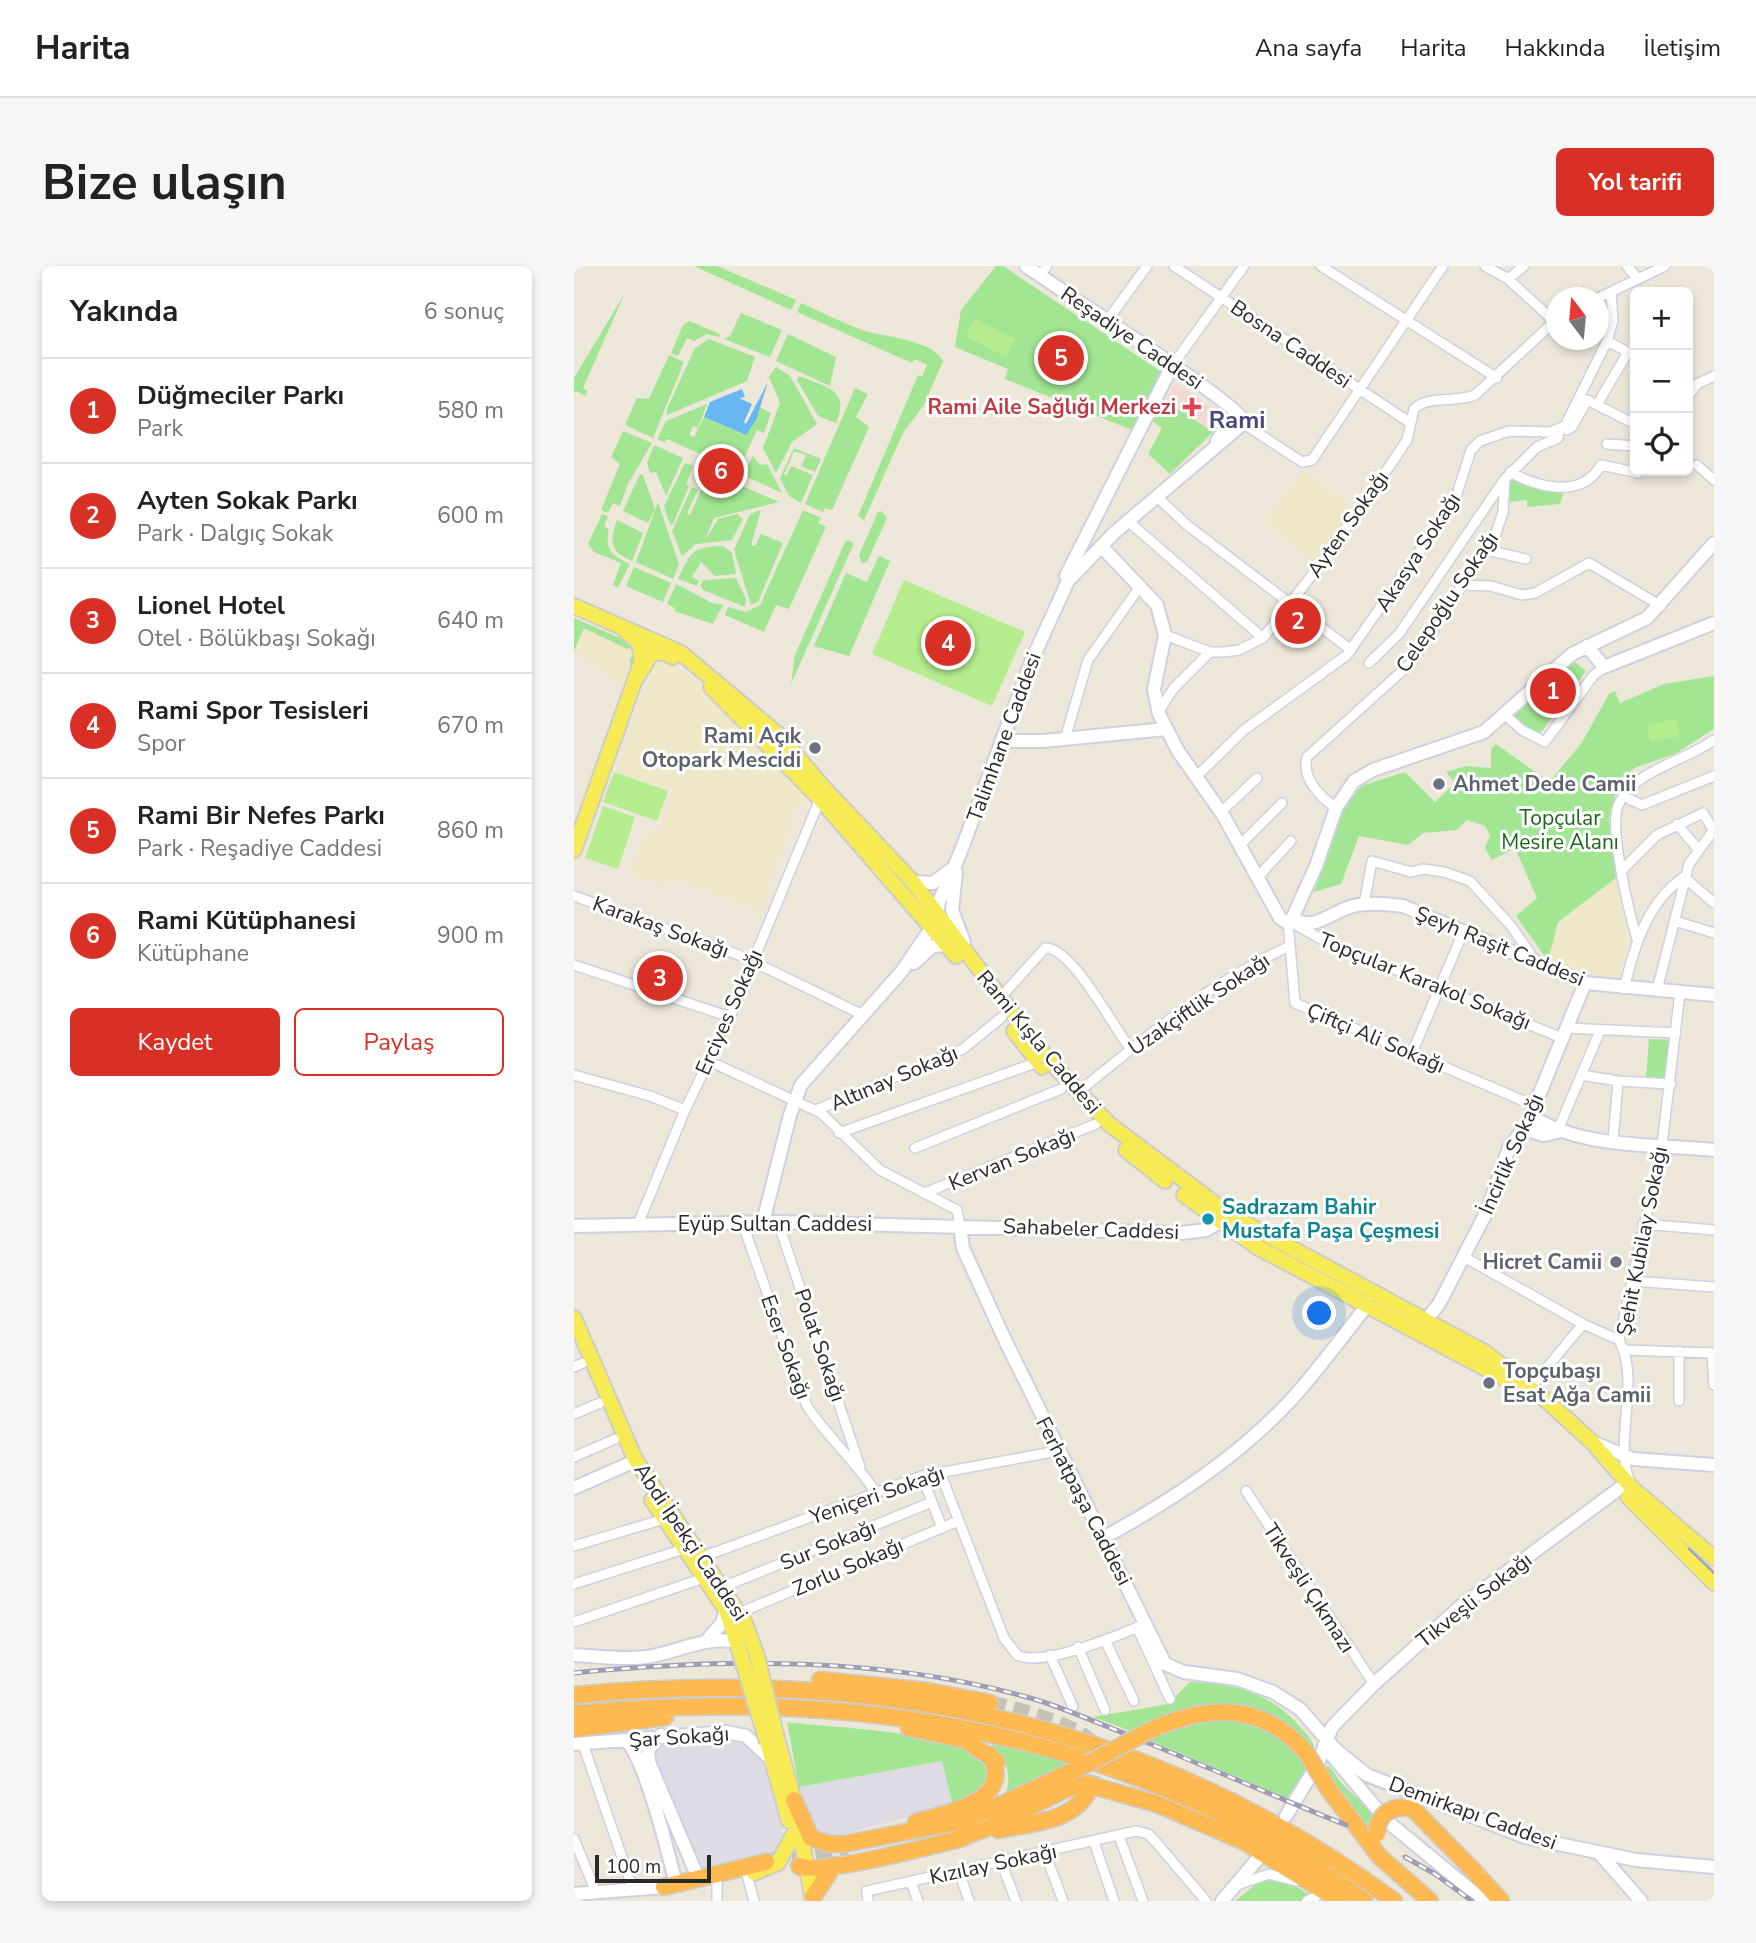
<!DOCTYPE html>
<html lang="tr">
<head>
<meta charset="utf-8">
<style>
	body { margin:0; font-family:"Nunito Sans",sans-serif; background:#f6f6f6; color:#222 }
	.controls { position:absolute; right:21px; top:21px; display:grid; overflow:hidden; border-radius:10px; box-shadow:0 4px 10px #0003 }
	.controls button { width:63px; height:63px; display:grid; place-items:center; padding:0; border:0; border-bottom:2px solid #e0e0e0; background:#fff; color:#222; font:35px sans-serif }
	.compass { position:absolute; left:972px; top:21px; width:63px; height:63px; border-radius:50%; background:#fff; box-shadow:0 4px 10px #0003; rotate:344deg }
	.scale { position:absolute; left:21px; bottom:18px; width:116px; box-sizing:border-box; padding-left:7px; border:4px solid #292929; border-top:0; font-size:19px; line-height:24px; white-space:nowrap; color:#292929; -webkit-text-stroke:5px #fff; paint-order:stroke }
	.you { position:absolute; left:746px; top:1048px; width:24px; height:24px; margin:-18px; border:5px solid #fff; border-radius:50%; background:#1a73e8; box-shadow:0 0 0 10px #1a73e833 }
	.badge { display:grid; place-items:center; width:46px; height:46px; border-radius:50%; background:#d93025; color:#fff; font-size:23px; font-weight:700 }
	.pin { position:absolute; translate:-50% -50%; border:4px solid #fff; box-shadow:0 2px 7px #0006 }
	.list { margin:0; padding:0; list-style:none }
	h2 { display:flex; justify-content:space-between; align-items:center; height:91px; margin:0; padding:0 28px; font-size:30px }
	h2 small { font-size:23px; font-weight:400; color:#767676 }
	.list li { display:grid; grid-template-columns:46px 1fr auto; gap:21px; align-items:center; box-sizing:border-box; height:105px; padding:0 28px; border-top:2px solid #e0e0e0 }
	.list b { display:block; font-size:26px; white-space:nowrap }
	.list p { margin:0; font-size:23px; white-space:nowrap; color:#767676 }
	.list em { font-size:23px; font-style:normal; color:#767676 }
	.actions { display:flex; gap:14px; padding:21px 28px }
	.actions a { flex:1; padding:16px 0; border:2px solid #d93025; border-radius:10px; text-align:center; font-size:24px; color:#d93025 }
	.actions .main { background:#d93025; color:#fff }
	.icon { flex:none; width:38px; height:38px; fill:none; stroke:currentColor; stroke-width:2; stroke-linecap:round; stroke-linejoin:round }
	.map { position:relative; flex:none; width:1140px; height:1635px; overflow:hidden; border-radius:10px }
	header { display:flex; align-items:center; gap:42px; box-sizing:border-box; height:98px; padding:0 35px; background:#fff; border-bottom:2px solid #e0e0e0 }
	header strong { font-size:33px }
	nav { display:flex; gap:38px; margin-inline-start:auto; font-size:24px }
	.intro { display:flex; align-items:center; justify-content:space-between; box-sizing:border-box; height:168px; padding:0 42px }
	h1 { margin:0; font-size:49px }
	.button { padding:18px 32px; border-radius:10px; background:#d93025; color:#fff; font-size:24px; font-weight:700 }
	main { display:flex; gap:42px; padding:0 42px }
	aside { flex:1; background:#fff; border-radius:10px; box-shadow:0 4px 10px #0003 }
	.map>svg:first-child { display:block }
</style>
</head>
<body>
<header>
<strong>Harita</strong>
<nav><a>Ana sayfa</a><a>Harita</a><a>Hakkında</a><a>İletişim</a></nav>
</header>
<div class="intro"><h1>Bize ulaşın</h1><a class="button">Yol tarifi</a></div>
<main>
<aside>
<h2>Yakında<small>6 sonuç</small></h2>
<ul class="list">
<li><span class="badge">1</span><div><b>Düğmeciler Parkı</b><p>Park</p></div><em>580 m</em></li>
<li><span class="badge">2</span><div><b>Ayten Sokak Parkı</b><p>Park · Dalgıç Sokak</p></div><em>600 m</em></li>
<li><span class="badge">3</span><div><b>Lionel Hotel</b><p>Otel · Bölükbaşı Sokağı</p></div><em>640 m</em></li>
<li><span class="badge">4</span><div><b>Rami Spor Tesisleri</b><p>Spor</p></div><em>670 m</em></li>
<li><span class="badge">5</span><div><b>Rami Bir Nefes Parkı</b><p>Park · Reşadiye Caddesi</p></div><em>860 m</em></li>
<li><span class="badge">6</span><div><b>Rami Kütüphanesi</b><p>Kütüphane</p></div><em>900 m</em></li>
</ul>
<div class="actions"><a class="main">Kaydet</a><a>Paylaş</a></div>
</aside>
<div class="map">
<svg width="1140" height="1635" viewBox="0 0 1140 1635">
	<rect width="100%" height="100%" fill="#ece7d9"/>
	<path fill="#dfdbe4" d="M171 1472 191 1489 207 1548 210 1582 202 1587 128 1610 78 1493 83 1479 112 1473Z
		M369 1495 379 1539 255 1572 239 1562 225 1521Z"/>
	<path fill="#efe8c8" d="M730 204 778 241 742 297 691 256Z
		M0 352 47 371 65 385 54 424 0 385Z
		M90 394 121 413 231 530 226 542 220 544 216 553 217 558 187 645 97 612 92 621 57 607 73 562 84 565 100 525 41 505 52 487 48 485 77 401Z
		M1042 612 1054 680 1043 712 983 700 974 695 984 657Z"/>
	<path fill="#f3d9d6" d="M602 117 645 147 649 152 648 158 639 166 591 134Z"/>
	<path fill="#a2e593" d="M120 0H143L222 34 217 44Z
		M422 0H429L589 107 558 164 431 113 434 103 381 81 387 44Z
		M51 27 9 122 13 125 11 130 2 125 0 128V112Z
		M227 37C247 46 267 56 288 64 309 71 360 74 369 95L350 139 329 167 290 254 284 250 344 109 348 111 353 99 341 93 338 97 223 46Z
		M167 47 208 64 196 91 150 73 156 70Z
		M115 55 146 68 145 71 133 68 120 75 113 72 104 90 97 87 109 59Z
		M214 68 262 91 256 120 202 95Z
		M135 73 181 91 173 115 93 149V143L121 82Z
		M95 89 110 96 79 172 51 159 63 132 75 133Z
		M202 101 216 110 243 158 218 176 202 207 189 182 206 137 195 111Z
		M225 110C251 121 277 123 262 157L244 150 223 114Z
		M281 122 294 128 282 151 295 161 258 244 251 242 249 246 231 238Z
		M591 134 639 166 596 208 574 188 588 162 578 155Z
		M133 138 124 162 119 160 115 169 120 171 130 151 171 169 185 141 197 147 190 167 183 164 164 205 93 173 91 177 83 173 92 155Z
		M49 165 78 177 54 218 46 240 39 237 34 247 27 244 46 198 37 191Z
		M80 179 109 192 92 230 82 206 76 207 73 197Z
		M220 182 247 193 241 206 227 200 232 190 240 192 220 185 210 209H213L217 200 239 209 227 237 215 230 206 212Z
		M179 190 186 199 193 198 208 227 169 209Z
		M111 197 119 200 112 218 115 220 99 258 96 259 90 240Z
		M135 206 205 236 140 252 130 276 144 253 163 248 169 253 158 274 122 278 108 290 98 265 118 221 124 224 113 247 116 249Z
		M66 208 69 209 81 243 74 257 49 245Z
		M935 212 990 224 986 238 953 241V234L934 236Z
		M84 236 105 298 99 313 62 296Z
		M187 244 177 279 181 280 187 268 209 277 184 336 177 339 160 284 176 248Z
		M229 244 247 252 244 257 252 261 215 343 202 339 190 366 151 349 154 341 172 346 186 339Z
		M307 245 313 252 293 296 288 297 285 289 304 246Z
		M28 248 34 250 30 260 35 264C30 283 39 291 56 298L44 321 39 319 47 297 20 286 14 278Z
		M43 254 69 267 58 295C36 286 35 276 43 254Z
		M272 274 280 277 217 418 221 389Z
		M149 280 158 287 162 308 141 310 127 296 118 311 125 315 123 320 104 313C117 286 117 281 149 280Z
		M305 290 316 295 275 390 240 380 272 307 293 316Z
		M60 301 97 317 89 336 52 320Z
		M162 312 172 333 171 341 129 324 126 319 130 314Z
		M102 318 138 337 149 339 139 358 100 345 101 342 93 338Z
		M0 352 62 379 61 408 56 405V393L61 387 55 382 53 383 10 362 0 385Z
		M998 394 1012 405 968 465 962 467 937 448Z
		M1140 410V463L1101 488 1060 502 1044 518 1035 554 1042 612 984 656 974 695 942 650 963 632 941 582 918 594 911 582 916 569 911 560 893 554 883 564 849 567 834 579 785 570 767 618 740 626 773 532 790 519 831 506 861 536 881 517 872 506 892 500 917 502V483L922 478 975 516 1007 478 1035 428 1041 425 1046 437 1090 418Z
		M1075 773 1097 774 1093 813 1072 812Z
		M616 1416C660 1417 697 1427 727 1462 735 1470 742 1478 741 1490L695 1453 578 1455 557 1465 519 1451 594 1438Z
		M662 1452C691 1462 718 1475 734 1502L713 1532 575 1474 624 1453Z
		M213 1456C268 1463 374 1464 416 1497L413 1524 379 1539 368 1495 225 1521Z
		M421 1476 497 1497 430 1532C439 1510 434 1495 417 1479Z
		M755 1500 770 1520 802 1550 795 1568 749 1502Z
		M699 1611 712 1615 738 1630 728 1635H661L688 1613Z"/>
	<path fill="#b5ed8e" d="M401 53 441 73 432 91 392 70Z
		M330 314 451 366 418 440 298 388Z
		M1102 453 1106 470 1076 476 1073 459Z
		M40 506 94 525 83 555 29 536Z
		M29 540 61 551 44 603 11 592Z"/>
	<path fill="#67b7f3" d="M194 116 182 154 172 169 130 151 136 136 168 123 171 131 165 132 178 138 170 156 172 158Z"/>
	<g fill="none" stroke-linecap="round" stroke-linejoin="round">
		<path stroke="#c5c1b6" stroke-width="16" stroke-dasharray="16 8" stroke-linecap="butt" d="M416 1437C439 1443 510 1460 520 1481 527 1497 520 1514 513 1528
			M194 1595 274 1585"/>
		<g stroke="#cfcfe3" stroke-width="12">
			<path id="street" d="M600 0 835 156
				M747 0 923 112
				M911 0 934 13 980 55
				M1053 0 1063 12
				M466 10 473 0
				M934 13 950 0
				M1024 32 1091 0
				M533 55 573 0
				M598 100 670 0
				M1114 130 1123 118 1140 110
				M1024 137 1054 86 1033 75
				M670 158 728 196 738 194 869 0
				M989 161 993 164 998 161 1013 134 1061 158
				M1033 178 1061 180
				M1123 199 1140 214
				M936 206C965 222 1008 233 1027 199L1065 207 1067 205
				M582 230 613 259 777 384
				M555 256 689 372
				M913 284 952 293
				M889 319 917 320 948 329 961 327 1015 297 1087 340
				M591 369 636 386H650L665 384 689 372 749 295 817 198 833 174 840 143C854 129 882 137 901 129L982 54
				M795 397 825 368 930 214
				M584 446 600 422 636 386
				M930 448 948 464 971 476 1019 410 1030 401
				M491 473 514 394 567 319
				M622 511 670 464 773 389 881 234 897 184 906 175 935 165 976 166 991 160 1033 75 1039 55 1037 26
				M1049 530 1068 539 1140 510
				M762 542C746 531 727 511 733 491L837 397 921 270 929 246 931 213 963 181 984 172 985 164
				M647 546 683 512
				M1103 558 1123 582
				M666 579 708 537
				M1048 604 1083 569 1129 547 1140 565
				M684 611 717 575
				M0 630 165 689 287 748
				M790 638 798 595 837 606 849 603 870 606 896 615 937 660 962 696
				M1101 655 1140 667
				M714 656 721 737 959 839
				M719 657 747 673 988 772
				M1063 673C1055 646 1035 565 1044 540 1048 529 1055 522 1064 515 1087 498 1116 491 1140 474
				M0 699 156 751
				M1050 723C1060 681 1073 636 1110 611L1140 637
				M1083 724 1115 598 1139 565
				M426 732 471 682C496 679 539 760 556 782
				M992 762 1102 767
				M838 787 890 664
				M135 795 247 847 306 904 383 944 386 960
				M0 809 76 830 111 844
				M1007 809 1044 815 1097 818
				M503 827C570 773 637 715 716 680
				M242 844 389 783 428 751
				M983 866 1026 765
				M265 867 464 796
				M1039 875 1044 815
				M341 882 487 823
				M353 926 522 858
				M168 956 233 1140C253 1171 282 1195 302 1227
				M204 956 286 1201
				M64 958 111 844 156 751 246 533
				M1069 958 1140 964
				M890 991 1009 1058 1045 1074
				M1058 1015 1140 1021
				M1050 1084 1140 1087
				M1105 1085V1135
				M1138 1087 1140 1119
				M0 1101 9 1097
				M957 1121 1009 1058
				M0 1148 26 1137
				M0 1191 41 1173
				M366 1206 430 1372 443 1389C469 1402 545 1369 571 1358
				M348 1210 368 1262
				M1055 1214C1040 1170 1067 1116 1045 1074L1088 879 1106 726
				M672 1225 800 1418
				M0 1280 90 1253
				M128 1291 348 1210 484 1185
				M0 1318 110 1283
				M149 1321 358 1236
				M165 1347 384 1255
				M0 1356 130 1312
				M563 1361 596 1433
				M531 1374 560 1435
				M504 1381 531 1444
				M476 1389 499 1441
				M9 1478 59 1623
				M545 1570 569 1635
				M0 1573 22 1626
				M520 1576 540 1635
				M471 1587 489 1635
				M427 1596 442 1635
				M385 1605 395 1635
				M173 1609 180 1635
				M143 1616V1635
				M337 1616 344 1635
				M666 1618 695 1608 722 1615
				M294 1635 293 1625 562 1565 574 1568 581 1575 632 1635
				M733 1635 745 1629"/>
		</g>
		<g stroke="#cfcfe3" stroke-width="16">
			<path id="secondary" d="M643 175 662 146
				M527 280 583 339 591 369 580 423 585 448 604 485 649 549 706 652 712 656 718 653
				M492 310 598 100
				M1013 380 1030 401 1140 357
				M427 475H469L592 463
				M382 606 378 644 390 676
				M339 616 359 617 376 604
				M363 649 365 636 387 585 457 396 494 315 540 267 671 156C665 138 481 21 452 0
				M718 653 742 600 762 542 780 515 799 504 910 466 998 388 1073 352 1140 277
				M718 653C741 666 756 646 779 640 795 636 812 638 829 640L1011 717 1140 729
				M340 697 359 680 373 679
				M957 850C1009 883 1080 878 1140 884
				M950 863 970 869 983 866
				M189 956 216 849 227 819 328 705 358 661
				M0 960 204 956 607 967 632 964 646 956
				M386 960 389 982 430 1072 591 1398 610 1406 663 1413 699 1426 726 1443 761 1483 793 1509 951 1571 1062 1594 1140 1601
				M852 1054 865 1038 913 945 935 882 954 856 1011 717
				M1021 1177 1059 1193 1140 1199
				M0 1222 54 1198
				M527 1273C596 1236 663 1192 717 1134 744 1104 769 1070 794 1038
				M133 1374 148 1357 152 1344
				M0 1389C24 1390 48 1394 72 1391 102 1387 132 1369 163 1376
				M87 1469 74 1484 75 1496 125 1614
				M52 1474C72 1495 94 1587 102 1618
				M0 1478 152 1466 172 1470 198 1494
				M750 1480 814 1556 910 1635
				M712 1550 744 1497 758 1461 800 1418 887 1340 1046 1222
				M1026 1588 1067 1635
				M0 1628 90 1621
				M648 1635 687 1589"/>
		</g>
		<g stroke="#ccc" stroke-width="18">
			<path id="primary" d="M0 340 107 387 206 470 249 521 339 616 472 791 535 858 656 949 912 1087 973 1135 1018 1176 1058 1222 1140 1292
				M63 411 77 388 89 386 99 391
				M137 421 246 533 382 690
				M0 584 68 394 65 376 52 366
				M440 765 468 801
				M552 884 591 915
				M610 929 683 981 935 1115
				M0 1052 61 1193 170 1355 183 1390
				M1054 1231 1140 1317
				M78 1234 152 1344 167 1390
				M202 1469 220 1534 239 1635
				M193 1476 215 1555
				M180 1607 204 1597 219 1569"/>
		</g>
		<g stroke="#ccc" stroke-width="19">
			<path id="highway" d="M246 1414 354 1425 416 1437
				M0 1429C297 1400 577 1455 820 1635
				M0 1448C276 1420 563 1466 790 1635
				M335 1462 391 1474 423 1496
				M0 1463 91 1451
				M573 1466C631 1438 689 1435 733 1488
				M755 1524 806 1591 856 1635
				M220 1534 237 1572 255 1578H270L383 1556 428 1538 513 1498
				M342 1556C373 1547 441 1535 416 1489
				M424 1564C455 1557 495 1557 513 1528
				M664 1572 766 1635
				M380 1574 416 1561 492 1523 513 1518 583 1538 671 1576
				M225 1600C245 1610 361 1579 389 1572
				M897 1602 927 1635
				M90 1621 192 1596
				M239 1631 260 1599"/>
		</g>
		<use href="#street" stroke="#fff" stroke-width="9"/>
		<use href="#secondary" stroke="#fff" stroke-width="12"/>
		<use href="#primary" stroke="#f6eb54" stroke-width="14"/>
		<use href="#highway" stroke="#ffb951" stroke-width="16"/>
		<path stroke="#9d9cb4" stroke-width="2" d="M1115 1283 1140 1307"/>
		<g stroke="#9d9cb4" stroke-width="5">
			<path id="rail" d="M0 1407C152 1392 315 1390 463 1434 495 1444 526 1458 557 1470 629 1499 700 1530 772 1559
				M831 1591 861 1608 898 1635"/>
		</g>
		<use href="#rail" stroke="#fff" stroke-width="2.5" stroke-dasharray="8" stroke-linecap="butt"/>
		<g stroke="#ccc" stroke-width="18" stroke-linecap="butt">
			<path id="primary-bridge" d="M167 1390 193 1476
				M183 1390 202 1469"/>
		</g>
		<g stroke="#ccc" stroke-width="19" stroke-linecap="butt">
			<path id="highway-bridge" d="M733 1488 755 1524
				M513 1498 573 1466
				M803 1568C803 1547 820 1538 839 1543L897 1602"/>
		</g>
		<use href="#primary-bridge" stroke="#f6eb54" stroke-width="14"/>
		<use href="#highway-bridge" stroke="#ffb951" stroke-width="16"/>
	</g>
	<path fill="#e0444e" stroke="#fff" stroke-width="2.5" d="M614.5 130.5h7v7h7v7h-7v7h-7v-7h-7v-7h7z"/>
	<g fill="#6b7280" stroke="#fff" stroke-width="2.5">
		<circle cx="241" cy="482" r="7"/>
		<circle cx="865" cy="518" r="7"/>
		<circle cx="1042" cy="996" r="7"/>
		<circle cx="915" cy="1117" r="7"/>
	</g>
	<circle fill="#0f9aa8" stroke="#fff" stroke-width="2.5" cx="634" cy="953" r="7"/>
	<g text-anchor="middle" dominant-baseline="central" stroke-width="6" stroke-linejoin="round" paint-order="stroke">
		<g font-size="21" fill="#292929" stroke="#fff">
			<text transform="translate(558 72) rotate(34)">Reşadiye Caddesi</text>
			<text transform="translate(717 78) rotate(34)">Bosna Caddesi</text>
			<text transform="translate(774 258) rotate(-55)">Ayten Sokağı</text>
			<text transform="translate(844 286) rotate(-57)">Akasya Sokağı</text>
			<text transform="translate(873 336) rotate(-56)">Celepoğlu Sokağı</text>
			<text transform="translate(430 471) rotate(-70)">Talimhane Caddesi</text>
			<text transform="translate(87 661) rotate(20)">Karakaş Sokağı</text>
			<text transform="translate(926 680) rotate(22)">Şeyh Raşit Caddesi</text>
			<text transform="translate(851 715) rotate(22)">Topçular Karakol Sokağı</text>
			<text transform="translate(625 738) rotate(-34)">Uzakçiftlik Sokağı</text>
			<text transform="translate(155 746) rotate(-66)">Erciyes Sokağı</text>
			<text transform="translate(802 772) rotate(23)">Çiftçi Ali Sokağı</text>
			<text transform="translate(465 776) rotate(50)">Rami Kışla Caddesi</text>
			<text transform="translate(320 812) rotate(-23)">Altınay Sokağı</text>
			<text transform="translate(937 888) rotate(-66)">İncirlik Sokağı</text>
			<text transform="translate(438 893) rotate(-22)">Kervan Sokağı</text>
			<text x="201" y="958">Eyüp Sultan Caddesi</text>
			<text transform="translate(517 963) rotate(2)">Sahabeler Caddesi</text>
			<text transform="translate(1068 975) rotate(-79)">Şehit Kubilay Sokağı</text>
			<text transform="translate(246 1079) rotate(71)">Polat Sokağı</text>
			<text transform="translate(212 1081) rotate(70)">Eser Sokağı</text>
			<text transform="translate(303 1229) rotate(-19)">Yeniçeri Sokağı</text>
			<text transform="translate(510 1235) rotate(63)">Ferhatpaşa Caddesi</text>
			<text transform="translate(117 1276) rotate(56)">Abdi İpekçi Caddesi</text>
			<text transform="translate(254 1279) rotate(-22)">Sur Sokağı</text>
			<text transform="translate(274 1301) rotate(-23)">Zorlu Sokağı</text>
			<text transform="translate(735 1322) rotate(57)">Tikveşli Çıkmazı</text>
			<text transform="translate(900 1334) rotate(-38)">Tikveşli Sokağı</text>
			<text transform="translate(105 1471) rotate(-4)">Şar Sokağı</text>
			<text transform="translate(899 1547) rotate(20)">Demirkapı Caddesi</text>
			<text transform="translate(419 1598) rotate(-12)">Kızılay Sokağı</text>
		</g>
		<g font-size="21" font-weight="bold" fill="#be3a42" stroke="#fff" text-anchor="end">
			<text x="602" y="141">Rami Aile Sağlığı Merkezi</text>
		</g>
		<g font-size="21" font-weight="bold" fill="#5b616d" stroke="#fff" text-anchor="end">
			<text x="227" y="470">Rami Açık<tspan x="227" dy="24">Otopark Mescidi</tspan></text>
			<text x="879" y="518" text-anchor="start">Ahmet Dede Camii</text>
			<text x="1028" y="996">Hicret Camii</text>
			<text x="929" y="1105" text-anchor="start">Topçubaşı<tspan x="929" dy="24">Esat Ağa Camii</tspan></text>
		</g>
		<g font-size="21" fill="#1a6816" stroke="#fff">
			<text x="986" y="552">Topçular<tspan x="986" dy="24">Mesire Alanı</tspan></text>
		</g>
		<g font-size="21" font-weight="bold" fill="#0d838f" stroke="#fff" text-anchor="start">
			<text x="648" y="941">Sadrazam Bahir<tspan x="648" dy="24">Mustafa Paşa Çeşmesi</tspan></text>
		</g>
		<g font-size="24" font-weight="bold" fill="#47487b" stroke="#fff">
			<text x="663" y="154">Rami</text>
		</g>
	</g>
</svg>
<div class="controls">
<button>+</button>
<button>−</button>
<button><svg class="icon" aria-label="locate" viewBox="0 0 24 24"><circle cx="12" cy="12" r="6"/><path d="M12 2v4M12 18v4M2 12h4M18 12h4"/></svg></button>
</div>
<svg class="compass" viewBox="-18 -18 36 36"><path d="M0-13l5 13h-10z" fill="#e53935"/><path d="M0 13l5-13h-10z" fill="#767676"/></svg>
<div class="scale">100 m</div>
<div class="you"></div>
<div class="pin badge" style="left:979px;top:425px">1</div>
<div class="pin badge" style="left:724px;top:355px">2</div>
<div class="pin badge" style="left:86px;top:712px">3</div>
<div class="pin badge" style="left:374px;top:377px">4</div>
<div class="pin badge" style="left:487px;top:92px">5</div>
<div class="pin badge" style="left:147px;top:205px">6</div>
</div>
</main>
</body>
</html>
